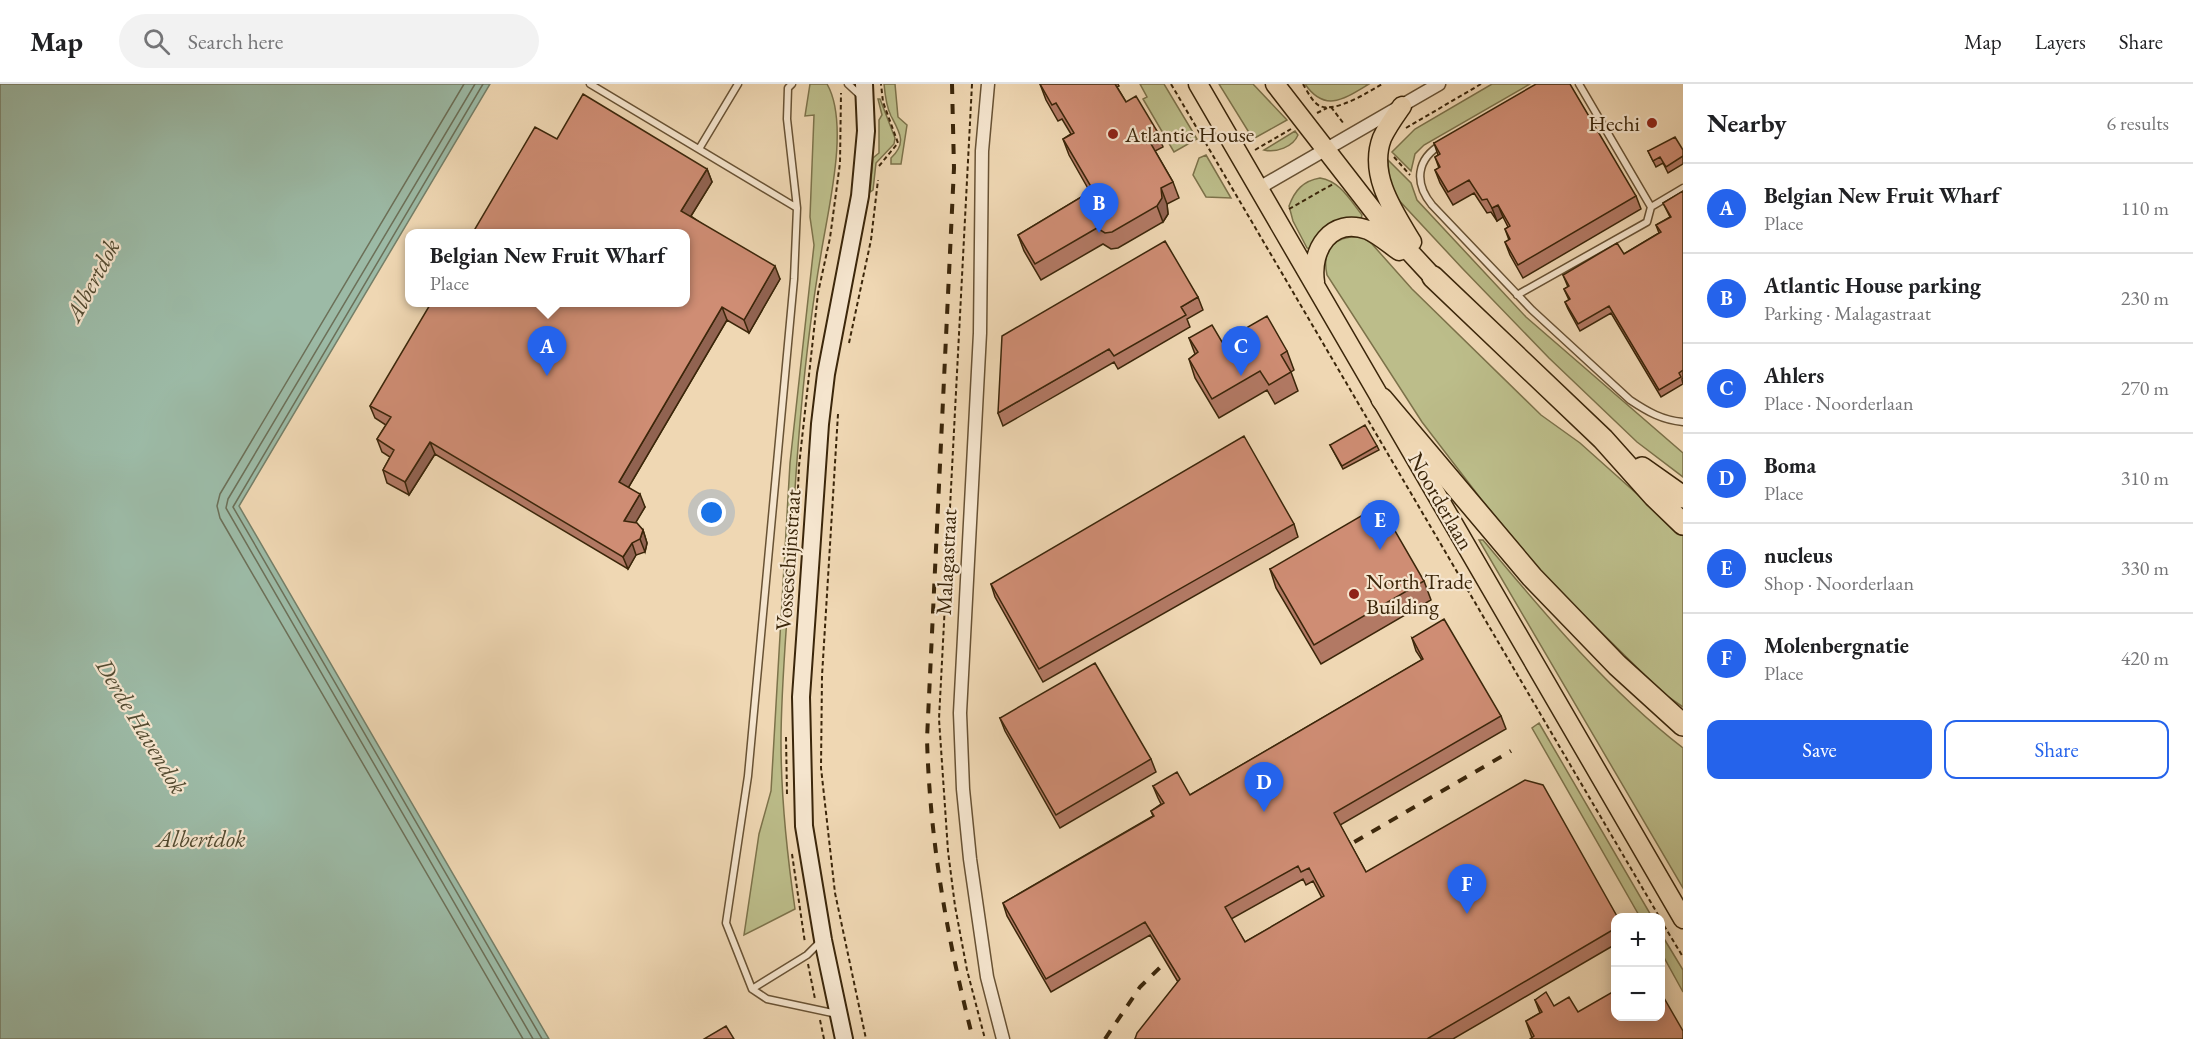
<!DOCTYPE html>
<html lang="en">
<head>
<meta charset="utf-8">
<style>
	body { margin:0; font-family:"EB Garamond",serif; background:#f2f2f2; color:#202124 }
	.controls { position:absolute; right:18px; bottom:18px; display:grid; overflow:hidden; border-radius:12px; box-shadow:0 3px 15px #0003 }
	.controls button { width:54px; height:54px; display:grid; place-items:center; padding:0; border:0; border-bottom:2px solid #e0e0e0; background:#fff; color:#202124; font:30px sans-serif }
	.you { position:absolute; left:712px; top:429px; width:21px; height:21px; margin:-15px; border:4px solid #fff; border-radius:50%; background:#1a73e8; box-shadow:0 0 0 9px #1a73e833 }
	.badge { display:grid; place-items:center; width:39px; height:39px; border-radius:50%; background:#2563eb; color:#fff; font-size:20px; font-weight:700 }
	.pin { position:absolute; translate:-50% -50px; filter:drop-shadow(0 2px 3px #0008) }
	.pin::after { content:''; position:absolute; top:32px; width:21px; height:18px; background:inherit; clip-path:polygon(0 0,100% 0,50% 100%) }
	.popup { position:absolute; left:405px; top:145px; width:285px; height:78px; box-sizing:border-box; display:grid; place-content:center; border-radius:12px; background:#fff; filter:drop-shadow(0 2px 4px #0005); font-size:20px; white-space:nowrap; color:#757577 }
	.popup b { font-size:22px; color:#202124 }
	.popup::after { content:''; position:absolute; left:50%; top:100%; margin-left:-12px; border:12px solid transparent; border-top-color:#fff }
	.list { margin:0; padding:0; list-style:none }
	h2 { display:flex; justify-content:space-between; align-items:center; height:78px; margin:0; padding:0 24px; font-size:26px }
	h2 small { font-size:20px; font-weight:400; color:#757577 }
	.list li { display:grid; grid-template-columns:39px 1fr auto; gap:18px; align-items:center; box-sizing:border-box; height:90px; padding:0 24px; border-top:2px solid #e0e0e0 }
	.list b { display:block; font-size:22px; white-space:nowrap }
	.list p { margin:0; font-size:20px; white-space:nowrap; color:#757577 }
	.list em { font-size:20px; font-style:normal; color:#757577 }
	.actions { display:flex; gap:12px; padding:18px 24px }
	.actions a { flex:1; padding:14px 0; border:2px solid #2563eb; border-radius:12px; text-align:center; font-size:21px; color:#2563eb }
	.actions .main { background:#2563eb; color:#fff }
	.icon { flex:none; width:33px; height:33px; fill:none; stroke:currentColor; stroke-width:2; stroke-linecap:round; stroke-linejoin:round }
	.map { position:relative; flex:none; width:1683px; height:955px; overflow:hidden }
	header { display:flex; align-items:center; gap:36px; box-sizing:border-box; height:84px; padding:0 30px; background:#fff; border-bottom:2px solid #e0e0e0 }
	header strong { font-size:28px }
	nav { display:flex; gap:33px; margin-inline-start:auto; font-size:21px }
	.search { width:420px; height:54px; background:#f2f2f2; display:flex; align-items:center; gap:15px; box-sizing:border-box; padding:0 21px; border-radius:33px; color:#757577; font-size:22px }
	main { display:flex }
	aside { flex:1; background:#fff }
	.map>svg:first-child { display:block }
</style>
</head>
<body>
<header>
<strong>Map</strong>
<div class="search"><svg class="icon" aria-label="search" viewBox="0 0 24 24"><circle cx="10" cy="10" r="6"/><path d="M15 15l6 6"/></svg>Search here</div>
<nav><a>Map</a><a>Layers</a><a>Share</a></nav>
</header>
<main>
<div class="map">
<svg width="1683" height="955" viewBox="0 0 1683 955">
	<rect width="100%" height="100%" fill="#efd7b3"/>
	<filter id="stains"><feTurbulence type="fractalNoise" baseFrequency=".00333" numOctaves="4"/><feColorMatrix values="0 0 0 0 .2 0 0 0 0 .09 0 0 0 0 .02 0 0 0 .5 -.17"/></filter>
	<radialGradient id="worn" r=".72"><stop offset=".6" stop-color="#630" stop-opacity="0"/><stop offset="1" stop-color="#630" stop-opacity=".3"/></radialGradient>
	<path fill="#bcbd8a" stroke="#7c724a" stroke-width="1.5" d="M810 0H827C850 40 828 125 821 170 803 274 796 380 790 486 787 543 781 601 781 658 781 714 787 770 795 825L744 851 759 750 771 707 790 379 814 161 810 133 814 31 805 32Z
		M884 0H895L898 33 907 41 901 80H891V74C907 59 900 49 891 32 886 22 885 11 884 0Z
		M1140 0H1164L1197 55 1174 68 1143 15 1147 13Z
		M1219 0H1253L1287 36 1253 55Z
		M1305 0H1369C1344 15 1325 29 1305 0Z
		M1492 0H1530L1424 61 1415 70 1411 87 1392 68 1415 45Z
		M878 15H880L895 54 894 60 876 79 873 106 870 108 873 74 879 69V36L882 31Z
		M1295 47 1298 51C1293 63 1276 69 1264 66Z
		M1206 71 1231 114 1206 113 1193 91 1199 74Z
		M1388 76 1411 99 1417 116 1526 233 1683 369V393L1637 358 1549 274 1462 184 1395 112 1389 95Z
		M1320 94C1340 97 1350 116 1362 131L1361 135 1310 165 1307 164 1293 137 1289 122C1295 106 1303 97 1320 94Z
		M1362 153 1372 160 1412 205 1541 331 1580 359 1683 451V623L1663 609 1549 497 1481 415 1422 338 1327 191C1321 164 1336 151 1362 153Z
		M1479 456H1483C1544 529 1607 605 1683 664V804Z
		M1539 639 1652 833H1640L1532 644Z
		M1660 848 1683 886V908L1661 868Z"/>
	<path fill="#9cbaa6" stroke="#757f68" stroke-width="1.5" d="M0 0H490L239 422 549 955H0Z"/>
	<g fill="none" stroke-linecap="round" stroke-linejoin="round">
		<path stroke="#6c7058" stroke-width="1.5" d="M464 0 220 410 217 422 220 434 523 955
			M475 0 228 415 226 424 533 955
			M483 0 233 423 542 955"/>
		<g stroke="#685234" stroke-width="9">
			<path id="lane" d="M590 0 797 124 794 195 748 692 726 839 752 905 767 915 837 930
				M792 0 788 4 787 35 797 124
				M848 0 861 12
				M1579 0 1651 123
				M1442 60C1416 75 1414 99 1432 121L1532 226 1630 316C1648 328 1662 336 1683 338
				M699 65 738 0
				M1517 211 1647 138 1651 123 1683 104
				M752 905 807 871 820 858"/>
		</g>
		<g stroke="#685234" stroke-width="15">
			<path id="street" d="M988 0 982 67 980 249 960 629 963 705 970 775 987 893 1003 955
				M1259 104 1439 0"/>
		</g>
		<g stroke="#3b260a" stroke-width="20">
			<path id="secondary" d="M844 955 823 856 804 742 801 613 820 340 826 290 860 112 866 47 864 0"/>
		</g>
		<g stroke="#3b260a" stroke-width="21">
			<path id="primary" d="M1198 0 1683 835
				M1275 0 1382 138 1433 193
				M1402 22C1395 32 1387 43 1382 54 1368 91 1394 128 1412 158
				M1315 198C1310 166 1331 132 1368 146 1379 151 1389 160 1399 167"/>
		</g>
		<g stroke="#3b260a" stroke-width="24">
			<path id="highway" d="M1433 193 1603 355 1654 412 1683 440
				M1382 315 1532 493 1617 581 1683 641
				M1642 384 1683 413"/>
		</g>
		<path stroke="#3b260a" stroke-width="2" stroke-dasharray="4.5 3" stroke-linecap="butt" d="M972 0 939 635 948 767 955 822 967 886 985 955
			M1171 0 1660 834
			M1303 0C1307 7 1313 19 1320 22 1335 29 1369 8 1382 0
			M1331 23 1344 40
			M1317 29 1327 24
			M1406 44 1481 0
			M1255 66 1291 45
			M1394 73 1410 91
			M879 82 898 59 883 18 881 0
			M1289 125 1333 100
			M849 259 871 156 878 96
			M838 330 822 592 821 684 835 809 866 955
			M796 450 799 382 818 209 830 154 840 79 841 9
			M786 653 787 711
			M792 770 805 859
			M1660 835 1683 873
			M808 880 815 915
			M820 936 824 955"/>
		<use href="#lane" stroke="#f5e5ce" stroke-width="6"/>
		<use href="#street" stroke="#f5e5ce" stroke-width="12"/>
		<use href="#secondary" stroke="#f5e5ce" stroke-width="16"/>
		<use href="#primary" stroke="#efd7b3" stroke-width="18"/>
		<use href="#highway" stroke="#efd7b3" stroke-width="21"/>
		<path stroke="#3b260a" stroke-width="4" stroke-dasharray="10 10" stroke-linecap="butt" d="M952 0 954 84 927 655C930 759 947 854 973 955
			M1337 768 1511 667
			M1105 955 1140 903 1179 865"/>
	</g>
	<path fill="#b27964" stroke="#3b260a" stroke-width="1.5" fill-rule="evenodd" d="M1040 0H1118L1119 2 1117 3 1126 18 1157 47 1163 63 1155 67 1173 98 1179 114 1167 120 1168 130 1163 138 1118 164 1111 165 1103 160 1041 196 1024 167 1018 151 1090 108 1069 71 1063 55 1071 50 1062 35 1058 37 1046 16Z
		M557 55 707 85 712 98 691 132 780 195 749 249 727 236 628 404 645 423 635 439 643 446 647 459 645 468 636 471 628 485 435 370 409 411 387 399 383 386 390 373 382 368 377 355 386 341 375 334 370 322Z
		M1434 59 1636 112 1641 125 1523 194 1510 171 1505 158 1509 156 1505 145 1508 143 1503 133 1497 137 1491 128 1487 129 1474 109 1453 121 1440 99 1435 86 1439 84 1435 73 1438 71Z
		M1683 66V80L1668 89 1663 79 1656 83 1648 67Z
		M1683 107V294L1682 295 1683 300 1661 313 1611 229 1580 247 1568 225 1565 218 1569 216 1564 205 1568 203 1563 191 1624 170 1659 149 1656 141 1670 133 1663 119Z
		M1198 213 1203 226 1187 235 1190 243 1118 285 1114 278 1003 342 998 329Z
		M1189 254 1287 267 1294 286 1291 288 1298 307 1275 320 1267 306 1219 334 1195 294 1189 275 1195 270Z
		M1330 361 1377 362 1379 366 1343 385Z
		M1294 440 1298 453 1043 598 995 513 991 500Z
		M1270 485 1424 497 1431 516 1321 580 1276 504Z
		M1412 554 1501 632 1506 645 1340 741 1366 788 1616 834V860L1453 955H1135L1178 898 1150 851 1051 908 1007 832 1003 819 1153 732 1151 727 1161 720 1158 714 1153 702 1190 711 1422 576 1416 567ZM1303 795 1306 801 1313 797 1322 814 1245 858 1231 835Z
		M1000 634 1151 675 1156 688 1060 744 1005 647Z
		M1535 916 1554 922 1578 928 1532 954 1526 937 1540 929Z"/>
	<path fill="#916351" stroke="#3b260a" stroke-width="1.5" d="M707 85 712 98 686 140 681 127Z
		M1161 104 1167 120 1168 130 1163 138 1157 122Z
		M1498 121 1503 133 1497 137 1492 124Z
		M775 182 780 195 749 249 744 236Z
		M722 223 727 236 624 411 619 398Z
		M430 358 435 370 409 411 405 398Z
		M640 410 645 423 629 450 624 437Z
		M643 446 647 459 645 468 640 455Z
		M632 459 636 471 628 485 623 473Z"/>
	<path fill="#cf8d74" stroke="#3b260a" stroke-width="1.5" fill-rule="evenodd" d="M1040 0H1115L1126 18 1136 12 1157 47 1147 53 1173 98 1161 104 1162 114 1157 122 1112 148 1105 149 1097 144 1035 180 1018 151 1093 106 1063 55 1074 49 1056 19 1052 21Z
		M1536 0H1570L1636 112 1518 181 1505 158 1510 155 1505 145 1510 142 1498 121 1492 124 1487 115 1482 116 1469 96 1448 108 1435 86 1440 83 1435 73 1440 70 1434 59Z
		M583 10 707 85 681 127 775 182 744 236 722 223 619 398 640 410 624 437 637 439 643 446 640 455 632 459 623 473 430 358 405 398 383 386 394 366 377 355 391 333 370 322 431 219H685V150H472L535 43 557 55Z
		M1675 53 1683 66V72L1666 83 1660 73 1653 77 1648 67Z
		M1683 107V286L1679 289 1681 293 1659 306 1609 222 1578 240 1565 218 1570 215 1564 205 1569 202 1563 191 1617 159 1624 170 1661 148 1656 141 1671 133 1663 119Z
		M1165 157 1198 213 1181 223 1186 231 1114 272 1109 265 998 329 1002 252Z
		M1267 232 1287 267 1281 271 1291 288 1269 301 1260 287 1212 315 1189 275 1198 268 1189 254 1212 241 1222 258Z
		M1365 341 1377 362 1342 382 1330 361Z
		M1244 352 1294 440 1039 585 991 500Z
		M1380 421 1424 497 1314 561 1270 485Z
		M1444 535 1501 632 1334 729 1366 788 1525 696 1543 701 1618 834H1616V844L1427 955H1135L1137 949 1180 895 1145 838 1046 895 1003 819 1154 732 1151 727 1164 719 1153 702 1177 688 1190 711 1423 575 1412 554ZM1298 782 1301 788 1309 784 1324 812 1245 858 1225 823Z
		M1095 579 1151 675 1056 731 1000 634Z
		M1616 906V933H1660V907L1683 947V955H1530L1534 952 1526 937 1542 928 1535 916 1546 908 1554 922 1569 913 1578 928Z
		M726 942 734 955H704Z"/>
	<g fill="#8f2418" stroke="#f5e5ce" stroke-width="2">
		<circle cx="1652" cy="39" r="6"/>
		<circle cx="1113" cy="50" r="6"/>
		<circle cx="1354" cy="510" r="6"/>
	</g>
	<g text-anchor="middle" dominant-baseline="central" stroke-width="4.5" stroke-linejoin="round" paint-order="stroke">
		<g font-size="22" fill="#3b260a" stroke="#f5e5ce" text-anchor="start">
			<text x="1640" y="39" text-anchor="end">Hechi</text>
			<text x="1125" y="50">Atlantic House</text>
			<text x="1366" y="497">North Trade<tspan x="1366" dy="25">Building</tspan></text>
		</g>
		<g font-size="22" fill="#3b260a" stroke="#f5e5ce">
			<text transform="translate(1441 417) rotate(60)">Noorderlaan</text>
			<text transform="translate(788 476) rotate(-86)">Vosseschijnstraat</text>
			<text transform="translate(946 478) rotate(-87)">Malagastraat</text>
		</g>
		<g font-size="24" font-style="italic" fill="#534b31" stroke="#f5e5ce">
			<text transform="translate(92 196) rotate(-62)">Albertdok</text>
			<text transform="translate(142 642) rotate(59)">Derde Havendok</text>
			<text x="201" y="754">Albertdok</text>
		</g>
	</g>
	<rect width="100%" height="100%" filter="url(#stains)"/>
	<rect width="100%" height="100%" fill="url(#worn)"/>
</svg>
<div class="controls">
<button>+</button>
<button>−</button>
</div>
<div class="you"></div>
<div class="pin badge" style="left:547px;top:292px">A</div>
<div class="popup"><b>Belgian New Fruit Wharf</b>Place</div>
<div class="pin badge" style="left:1099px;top:149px">B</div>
<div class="pin badge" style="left:1241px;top:292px">C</div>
<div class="pin badge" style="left:1264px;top:728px">D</div>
<div class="pin badge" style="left:1380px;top:466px">E</div>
<div class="pin badge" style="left:1467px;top:830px">F</div>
</div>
<aside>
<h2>Nearby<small>6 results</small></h2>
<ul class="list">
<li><span class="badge">A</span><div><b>Belgian New Fruit Wharf</b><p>Place</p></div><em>110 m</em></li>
<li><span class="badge">B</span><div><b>Atlantic House parking</b><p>Parking · Malagastraat</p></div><em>230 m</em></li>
<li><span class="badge">C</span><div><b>Ahlers</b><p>Place · Noorderlaan</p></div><em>270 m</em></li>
<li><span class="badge">D</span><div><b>Boma</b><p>Place</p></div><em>310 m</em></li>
<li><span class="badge">E</span><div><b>nucleus</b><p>Shop · Noorderlaan</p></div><em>330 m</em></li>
<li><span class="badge">F</span><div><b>Molenbergnatie</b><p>Place</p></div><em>420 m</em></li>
</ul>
<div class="actions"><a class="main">Save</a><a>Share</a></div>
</aside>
</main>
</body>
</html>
